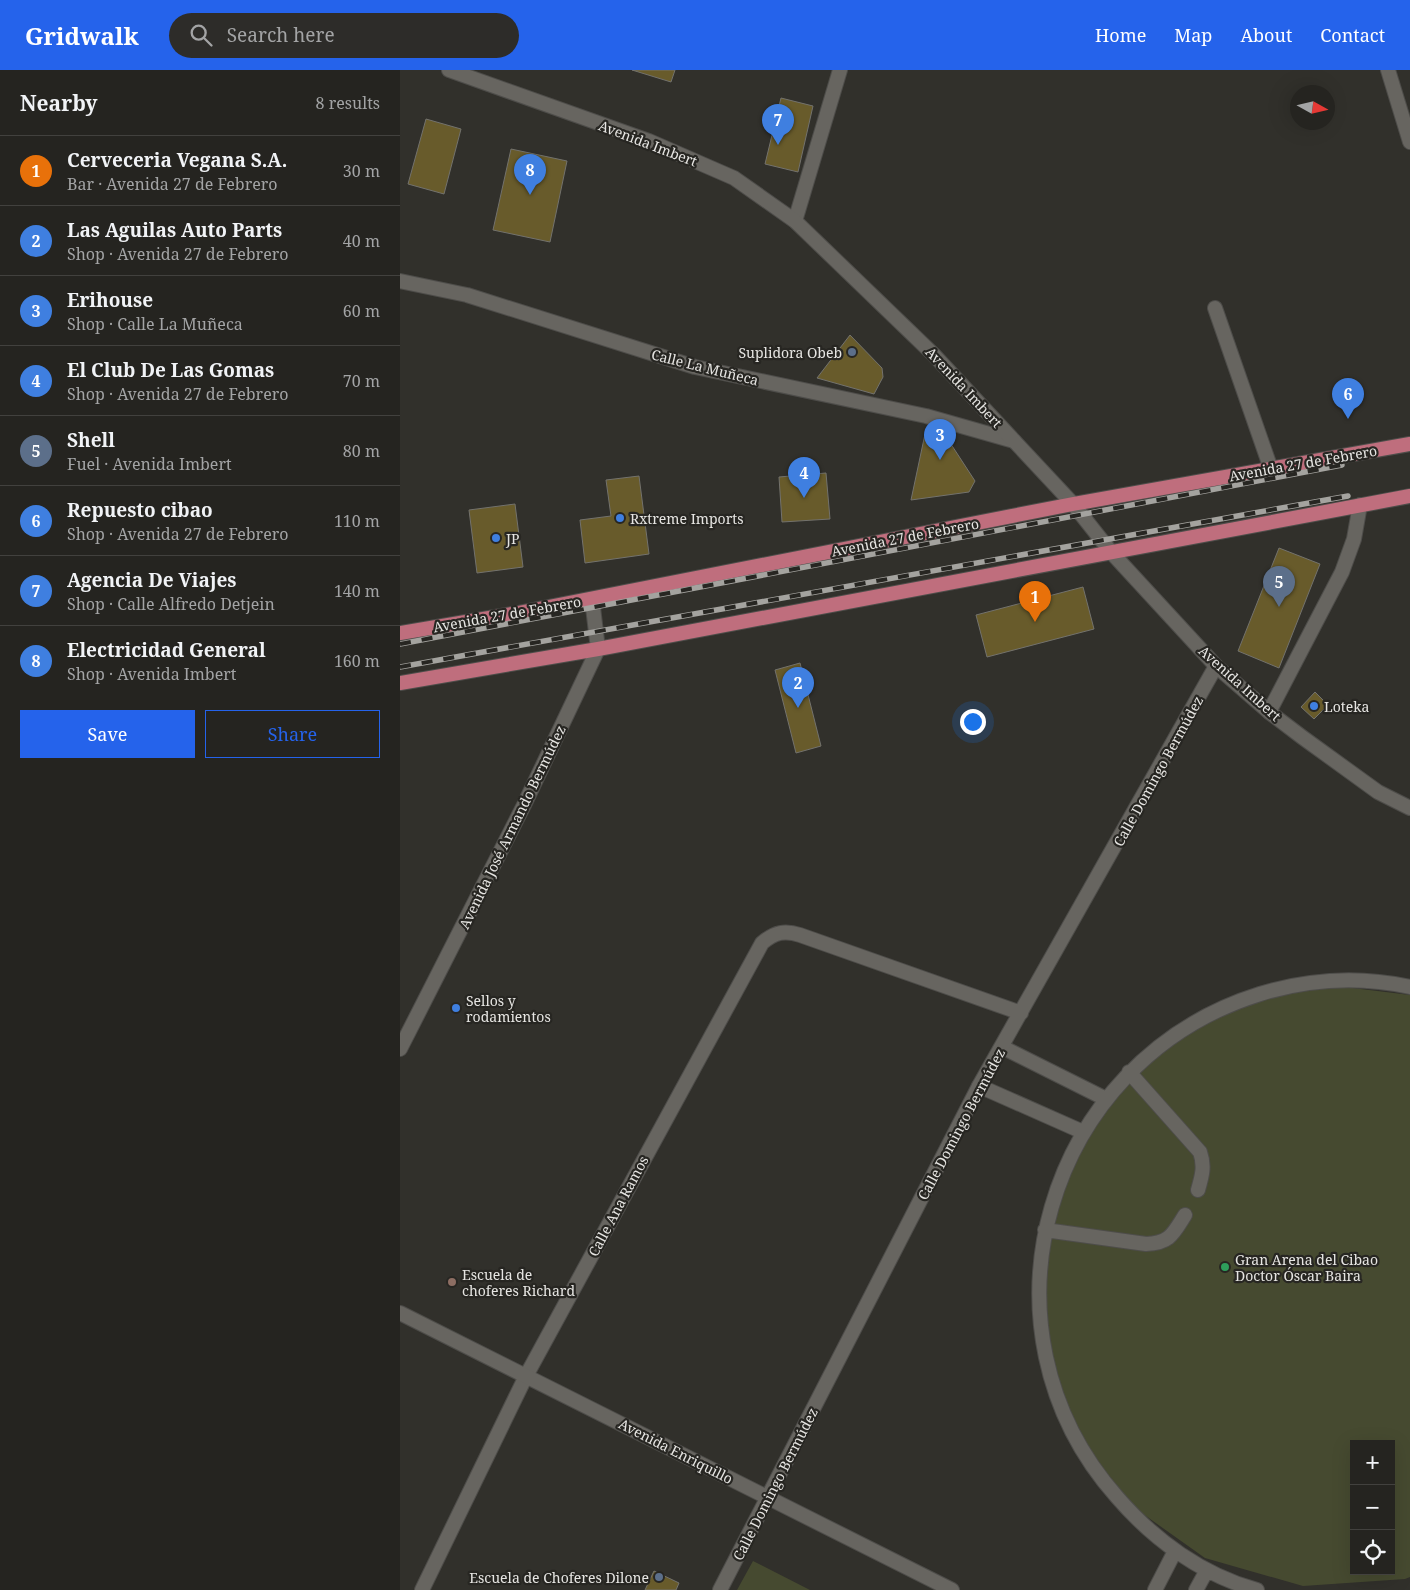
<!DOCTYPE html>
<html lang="en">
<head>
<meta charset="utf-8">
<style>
	body { margin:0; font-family:"Noto Serif",serif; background:#2d2c29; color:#f1f3f6 }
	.controls { position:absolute; right:15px; bottom:15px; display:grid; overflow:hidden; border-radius:0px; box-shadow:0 5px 20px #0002 }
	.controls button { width:45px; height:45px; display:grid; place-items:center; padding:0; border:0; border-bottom:1px solid #42413e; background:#252420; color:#f1f3f6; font:25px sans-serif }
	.compass { position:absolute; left:890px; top:15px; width:45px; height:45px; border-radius:50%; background:#252420; box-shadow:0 5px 20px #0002; rotate:98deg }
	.you { position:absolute; left:572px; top:651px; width:18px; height:18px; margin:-12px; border:4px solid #fff; border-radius:50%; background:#1a73e8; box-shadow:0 0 0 8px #1a73e833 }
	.badge { display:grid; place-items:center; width:32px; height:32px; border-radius:50%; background:#2563eb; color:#fff; font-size:16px; font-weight:700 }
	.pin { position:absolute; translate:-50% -41px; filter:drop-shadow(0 1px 2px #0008) }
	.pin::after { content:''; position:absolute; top:26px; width:18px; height:15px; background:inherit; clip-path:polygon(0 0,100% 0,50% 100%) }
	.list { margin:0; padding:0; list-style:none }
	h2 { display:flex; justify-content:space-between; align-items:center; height:65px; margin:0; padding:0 20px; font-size:21px }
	h2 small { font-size:16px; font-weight:400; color:#a3a4a5 }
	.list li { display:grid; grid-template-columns:32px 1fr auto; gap:15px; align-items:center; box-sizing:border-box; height:70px; padding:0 20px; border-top:1px solid #42413e }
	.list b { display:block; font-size:19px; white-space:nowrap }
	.list p { margin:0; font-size:16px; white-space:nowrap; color:#a3a4a5 }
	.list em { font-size:16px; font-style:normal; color:#a3a4a5 }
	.actions { display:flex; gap:10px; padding:15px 20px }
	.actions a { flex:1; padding:11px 0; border:1px solid #2563eb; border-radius:0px; text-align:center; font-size:18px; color:#2563eb }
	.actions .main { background:#2563eb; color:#fff }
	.icon { flex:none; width:28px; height:28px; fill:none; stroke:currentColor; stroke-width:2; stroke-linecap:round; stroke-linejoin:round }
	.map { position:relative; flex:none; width:1010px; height:1520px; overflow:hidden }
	header { display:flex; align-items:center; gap:30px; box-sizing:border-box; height:70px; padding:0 25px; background:#2563eb; color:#fff }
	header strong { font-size:24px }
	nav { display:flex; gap:28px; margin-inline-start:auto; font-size:18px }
	.search { width:350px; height:45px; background:#2d2c29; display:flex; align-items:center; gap:12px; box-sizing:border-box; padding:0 18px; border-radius:28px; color:#a3a4a5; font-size:19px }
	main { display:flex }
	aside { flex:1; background:#252420 }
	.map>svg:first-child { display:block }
</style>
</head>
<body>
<header>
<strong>Gridwalk</strong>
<div class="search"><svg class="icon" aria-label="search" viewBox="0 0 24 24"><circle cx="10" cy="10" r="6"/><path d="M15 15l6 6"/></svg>Search here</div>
<nav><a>Home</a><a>Map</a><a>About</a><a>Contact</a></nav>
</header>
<main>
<aside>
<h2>Nearby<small>8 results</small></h2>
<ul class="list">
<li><span class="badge" style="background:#e8710a">1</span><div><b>Cerveceria Vegana S.A.</b><p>Bar · Avenida 27 de Febrero</p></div><em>30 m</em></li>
<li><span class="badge" style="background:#3f7fe0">2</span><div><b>Las Aguilas Auto Parts</b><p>Shop · Avenida 27 de Febrero</p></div><em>40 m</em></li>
<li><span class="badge" style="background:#3f7fe0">3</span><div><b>Erihouse</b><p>Shop · Calle La Muñeca</p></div><em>60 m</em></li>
<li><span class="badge" style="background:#3f7fe0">4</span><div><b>El Club De Las Gomas</b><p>Shop · Avenida 27 de Febrero</p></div><em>70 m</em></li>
<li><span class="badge" style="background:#5c6f8a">5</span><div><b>Shell</b><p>Fuel · Avenida Imbert</p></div><em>80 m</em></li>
<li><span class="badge" style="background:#3f7fe0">6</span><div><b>Repuesto cibao</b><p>Shop · Avenida 27 de Febrero</p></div><em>110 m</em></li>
<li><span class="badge" style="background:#3f7fe0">7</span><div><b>Agencia De Viajes</b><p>Shop · Calle Alfredo Detjein</p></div><em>140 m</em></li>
<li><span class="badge" style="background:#3f7fe0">8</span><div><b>Electricidad General</b><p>Shop · Avenida Imbert</p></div><em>160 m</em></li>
</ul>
<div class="actions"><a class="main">Save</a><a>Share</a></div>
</aside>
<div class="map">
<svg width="1010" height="1520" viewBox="0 0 1010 1520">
	<rect width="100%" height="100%" fill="#31302b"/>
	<path fill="#464a30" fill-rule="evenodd" d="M920 914 1010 925V1507L1005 1509 903 1516 805 1488 722 1429 663 1345 636 1246 642 1149 679 1059 742 985 825 935ZM954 1374H991V1501H954Z
		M353 1491 410 1520H337Z"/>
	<path fill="#685b2b" stroke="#73726d" d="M232 0H275L271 12Z
		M381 28 413 36 398 102 365 94Z
		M26 49 61 59 44 124 8 114Z
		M111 79 167 91 150 172 93 160Z
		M450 265 482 298 483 307 474 324 417 308Z
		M525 364 547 368 575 411 569 422 511 430Z
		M426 403 430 449 382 452 379 407Z
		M239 406 249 484 185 493 180 450 211 446 206 410Z
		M115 434 123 497 77 503 69 440Z
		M879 478 920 494 879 598 838 581Z
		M683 517 694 559 587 587 576 545Z
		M400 593 421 676 396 683 375 600Z
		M915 622 928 635 914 649 901 637Z
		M254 1501 279 1513 276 1520H245Z"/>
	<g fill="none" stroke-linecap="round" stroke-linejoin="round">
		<g stroke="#4e4d4a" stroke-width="16">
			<path id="service" d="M815 238 871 399
				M869 642 942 502 954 469 960 435
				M602 977 706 1029
				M729 1002 800 1082C805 1096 802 1106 798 1120
				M579 1016 683 1062
				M645 1160 746 1174C770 1173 773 1164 785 1145
				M755 1520 775 1481
				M796 1520 807 1500
				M857 1520C802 1505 754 1470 717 1427 567 1258 645 991 860 924 909 909 960 906 1010 917"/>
		</g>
		<g stroke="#4e4d4a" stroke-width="16">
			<path id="minor" d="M988 0 1010 72
				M395 151 440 0
				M0 211 67 225 295 297 526 346 614 371
				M22 1520 126 1306 362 873C375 862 385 860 400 865L621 943
				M320 1520 579 1016 816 596"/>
		</g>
		<g stroke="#4e4d4a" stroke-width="16">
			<path id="tertiary" d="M0 979 124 735 198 579 192 529
				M0 1243 552 1520"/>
		</g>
		<g stroke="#4e4d4a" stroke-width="16">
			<path id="secondary" d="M49 0 249 71 334 108 395 151 534 285 673 434 711 482 816 596 869 642 902 667 978 722 1010 738"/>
		</g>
		<g stroke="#4e4d4a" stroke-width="16">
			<path id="primary" d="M0 563 118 543 673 434 1010 374
				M0 613 198 579 1010 426"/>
		</g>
		<use href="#service" stroke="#676560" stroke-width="14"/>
		<use href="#minor" stroke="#676560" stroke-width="14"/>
		<use href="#tertiary" stroke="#676560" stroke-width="14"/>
		<use href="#secondary" stroke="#676560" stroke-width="14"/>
		<use href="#primary" stroke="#bf6e7d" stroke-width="14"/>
		<g stroke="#a4a39f" stroke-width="5.5">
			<path id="rail" d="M0 574 942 395
				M0 597 948 426"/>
		</g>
		<use href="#rail" stroke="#272622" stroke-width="4" stroke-dasharray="11" stroke-linecap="butt"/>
	</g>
	<g fill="#5c6f8a" stroke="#272622" stroke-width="2">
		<circle cx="452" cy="282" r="5"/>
		<circle cx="259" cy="1507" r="5"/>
	</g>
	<g fill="#3f7fe0" stroke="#272622" stroke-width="2">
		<circle cx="220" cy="448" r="5"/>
		<circle cx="96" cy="468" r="5"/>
		<circle cx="914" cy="636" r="5"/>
		<circle cx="56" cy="938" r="5"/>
	</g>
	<circle fill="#2e9e5b" stroke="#272622" stroke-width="2" cx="825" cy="1197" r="5"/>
	<circle fill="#8d6e63" stroke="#272622" stroke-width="2" cx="52" cy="1212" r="5"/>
	<g text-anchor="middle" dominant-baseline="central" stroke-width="4.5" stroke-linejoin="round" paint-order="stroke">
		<g font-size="14" fill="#e6e5e2" stroke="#272622">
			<text transform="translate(248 73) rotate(21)">Avenida Imbert</text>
			<text transform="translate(305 297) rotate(14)">Calle La Muñeca</text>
			<text transform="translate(564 317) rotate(47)">Avenida Imbert</text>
			<text transform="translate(903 393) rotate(-10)">Avenida 27 de Febrero</text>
			<text transform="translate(505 467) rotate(-11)">Avenida 27 de Febrero</text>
			<text transform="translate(107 544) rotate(-10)">Avenida 27 de Febrero</text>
			<text transform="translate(840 613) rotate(42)">Avenida Imbert</text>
			<text transform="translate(758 701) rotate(-61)">Calle Domingo Bermúdez</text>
			<text transform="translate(112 757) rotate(-64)">Avenida José Armando Bermúdez</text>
			<text transform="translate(561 1054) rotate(-62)">Calle Domingo Bermúdez</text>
			<text transform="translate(218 1136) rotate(-62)">Calle Ana Ramos</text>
			<text transform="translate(276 1381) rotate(27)">Avenida Enriquillo</text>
			<text transform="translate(375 1414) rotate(-63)">Calle Domingo Bermúdez</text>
		</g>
		<g font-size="14" fill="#e6e5e2" stroke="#272622" text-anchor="start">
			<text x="442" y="282" text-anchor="end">Suplidora Obeb</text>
			<text x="230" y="448">Rxtreme Imports</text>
			<text x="106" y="468">JP</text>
			<text x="924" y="636">Loteka</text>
			<text x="66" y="930">Sellos y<tspan x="66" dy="16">rodamientos</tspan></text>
			<text x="835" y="1189">Gran Arena del Cibao<tspan x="835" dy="16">Doctor Óscar Baira</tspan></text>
			<text x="62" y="1204">Escuela de<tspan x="62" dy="16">choferes Richard</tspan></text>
			<text x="249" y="1507" text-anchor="end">Escuela de Choferes Dilone</text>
		</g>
	</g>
</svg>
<div class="controls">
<button>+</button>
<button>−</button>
<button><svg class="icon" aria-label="locate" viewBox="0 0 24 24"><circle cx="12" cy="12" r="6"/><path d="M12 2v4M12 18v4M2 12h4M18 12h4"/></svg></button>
</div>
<svg class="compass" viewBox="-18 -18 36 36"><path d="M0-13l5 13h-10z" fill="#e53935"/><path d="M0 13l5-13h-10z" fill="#a3a4a5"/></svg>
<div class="you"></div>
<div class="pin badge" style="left:635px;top:552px;background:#e8710a">1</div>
<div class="pin badge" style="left:398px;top:638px;background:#3f7fe0">2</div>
<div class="pin badge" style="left:540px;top:390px;background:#3f7fe0">3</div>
<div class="pin badge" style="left:404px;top:428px;background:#3f7fe0">4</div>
<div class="pin badge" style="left:879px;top:537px;background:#5c6f8a">5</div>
<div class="pin badge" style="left:948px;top:349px;background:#3f7fe0">6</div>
<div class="pin badge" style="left:378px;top:75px;background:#3f7fe0">7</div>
<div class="pin badge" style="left:130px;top:125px;background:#3f7fe0">8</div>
</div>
</main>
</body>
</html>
